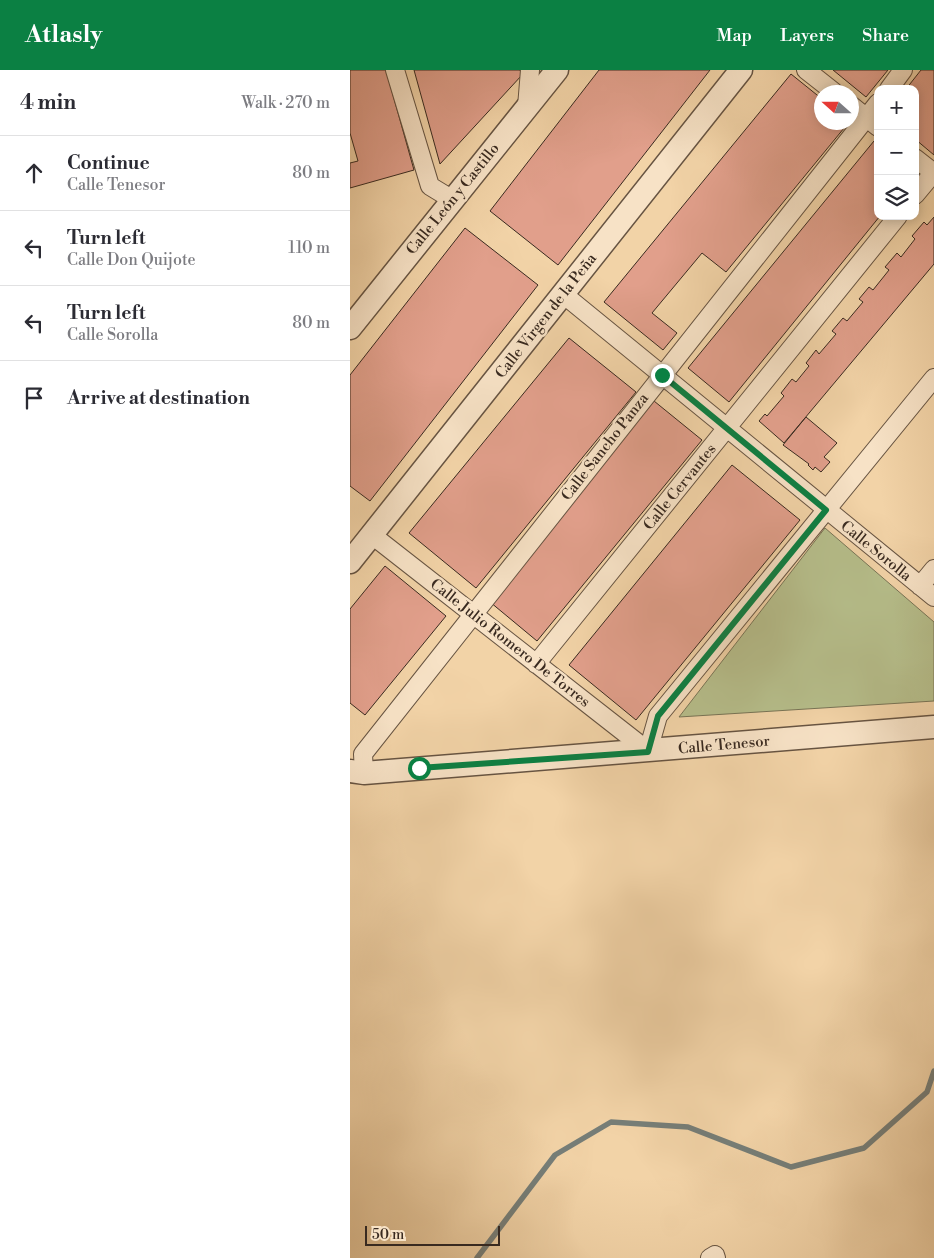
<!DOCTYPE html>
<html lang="en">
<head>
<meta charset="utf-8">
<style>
	body { margin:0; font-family:"Libre Bodoni",serif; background:#f2f2f3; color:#2b2b33 }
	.controls { position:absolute; right:15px; top:15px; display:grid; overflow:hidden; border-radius:10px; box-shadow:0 2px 12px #0003 }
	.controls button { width:45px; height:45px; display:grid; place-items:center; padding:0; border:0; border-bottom:1px solid #e1e1e2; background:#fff; color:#2b2b33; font:25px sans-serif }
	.compass { position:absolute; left:464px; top:15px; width:45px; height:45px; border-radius:50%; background:#fff; box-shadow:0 2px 12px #0003; rotate:291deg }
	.scale { position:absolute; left:15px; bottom:12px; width:135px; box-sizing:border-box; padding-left:5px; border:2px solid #392a20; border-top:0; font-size:14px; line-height:18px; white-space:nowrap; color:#392a20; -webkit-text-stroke:4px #f7e2c6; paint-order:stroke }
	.stop { position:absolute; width:15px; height:15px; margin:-11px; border:4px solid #0b8043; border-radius:50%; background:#fff }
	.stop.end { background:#0b8043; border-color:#fff; box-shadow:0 1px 5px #0008 }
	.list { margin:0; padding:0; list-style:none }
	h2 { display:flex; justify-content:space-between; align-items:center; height:65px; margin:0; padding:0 20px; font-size:21px }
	h2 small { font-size:16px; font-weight:400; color:#7c7c81 }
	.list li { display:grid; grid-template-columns:32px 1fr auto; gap:15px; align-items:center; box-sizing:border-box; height:75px; padding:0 20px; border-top:1px solid #e1e1e2 }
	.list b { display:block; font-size:19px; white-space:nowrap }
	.list p { margin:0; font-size:16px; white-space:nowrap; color:#7c7c81 }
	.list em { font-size:16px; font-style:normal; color:#7c7c81 }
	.icon { flex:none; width:28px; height:28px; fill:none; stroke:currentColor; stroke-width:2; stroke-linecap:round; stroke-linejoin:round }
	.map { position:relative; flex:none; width:584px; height:1188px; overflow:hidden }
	header { display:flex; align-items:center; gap:30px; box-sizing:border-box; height:70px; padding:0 25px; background:#0b8043; color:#fff }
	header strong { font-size:24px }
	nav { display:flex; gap:28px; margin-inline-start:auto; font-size:18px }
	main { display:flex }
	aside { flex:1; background:#fff }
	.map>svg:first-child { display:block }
</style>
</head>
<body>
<header>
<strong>Atlasly</strong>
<nav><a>Map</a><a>Layers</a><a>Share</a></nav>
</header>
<main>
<aside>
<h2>4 min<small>Walk · 270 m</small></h2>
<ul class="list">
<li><svg class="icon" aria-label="ahead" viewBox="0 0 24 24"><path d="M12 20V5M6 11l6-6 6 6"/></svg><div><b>Continue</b><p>Calle Tenesor</p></div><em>80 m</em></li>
<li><svg class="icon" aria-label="left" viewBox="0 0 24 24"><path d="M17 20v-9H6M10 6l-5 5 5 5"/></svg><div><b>Turn left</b><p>Calle Don Quijote</p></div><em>110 m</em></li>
<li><svg class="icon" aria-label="left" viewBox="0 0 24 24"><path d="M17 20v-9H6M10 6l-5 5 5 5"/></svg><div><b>Turn left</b><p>Calle Sorolla</p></div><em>80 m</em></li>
<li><svg class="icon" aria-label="arrive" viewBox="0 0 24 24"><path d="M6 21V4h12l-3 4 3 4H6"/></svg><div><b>Arrive at destination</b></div></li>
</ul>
</aside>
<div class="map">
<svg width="584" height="1188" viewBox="0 0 584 1188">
	<rect width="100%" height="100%" fill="#f2d3a7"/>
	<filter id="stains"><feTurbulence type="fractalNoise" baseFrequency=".004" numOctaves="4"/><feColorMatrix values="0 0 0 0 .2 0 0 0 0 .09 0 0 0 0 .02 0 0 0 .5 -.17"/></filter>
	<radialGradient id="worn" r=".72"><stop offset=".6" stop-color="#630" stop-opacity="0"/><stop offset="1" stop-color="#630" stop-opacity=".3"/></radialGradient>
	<path fill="#b6be8b" stroke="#787456" d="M475 458 584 552V631L329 647Z"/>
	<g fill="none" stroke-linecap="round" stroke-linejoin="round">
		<path stroke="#767e78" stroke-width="5.5" d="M127 1188 205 1085 261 1052 338 1057 441 1097 514 1078 577 1022 584 1001"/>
	</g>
	<path fill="#e19f8b" stroke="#392a20" d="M0 0H36L64 100 0 118V93L8 91 0 63Z
		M64 0H170L172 5 90 94Z
		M249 0H360L208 195 140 141Z
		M483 0H538L516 27Z
		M571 0H584V85L565 69V19H556Z
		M441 4 472 29V52H499L376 202 352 183 302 243 327 263 313 280 254 232Z
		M524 71 528 74V146H530L379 332 338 298Z
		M584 147V194L434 373 409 351 415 344 417 346 434 326 431 323 442 309 446 312 459 296 456 293 466 280 469 284 486 264 482 261 493 248 497 251 513 232 509 229 519 217 523 220 539 200 535 197 547 183 551 187 565 169 562 166 574 152 577 155Z
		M115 158 188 215 20 431 0 416V305Z
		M219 268 286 322 126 518 59 463Z
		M304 331 352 370 187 571 140 532Z
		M456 347 487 373 474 387 480 392 471 402 465 397 463 400 458 395 459 394 433 375Z
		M382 395 450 450 286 650 219 595Z
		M35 496 96 546 15 645 0 633V539Z"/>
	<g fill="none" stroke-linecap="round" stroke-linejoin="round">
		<g stroke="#675442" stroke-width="20">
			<path id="minor" d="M45 0 80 116 103 130
				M456 0 484 22
				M539 19 553 0
				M502 36 528 57
				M177 37 180 0
				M565 88 584 103
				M565 125 584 102
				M213 224 584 527
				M22 465 298 681 308 646 584 308
				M570 516 584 499
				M186 594 548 146
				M14 703 13 684 528 33
				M360 1188 365 1185 366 1188"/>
		</g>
		<g stroke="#675442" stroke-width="25">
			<path id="tertiary" d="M0 258 207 0
				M0 492 391 0
				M0 701 14 703 584 657"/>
		</g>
		<use href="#minor" stroke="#f7e2c6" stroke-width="18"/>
		<use href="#tertiary" stroke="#f7e2c6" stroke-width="22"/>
	</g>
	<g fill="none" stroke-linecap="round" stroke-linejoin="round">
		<path stroke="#0b8043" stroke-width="6" d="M69 698 298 682 308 646 476 440 312 305"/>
	</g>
	<g text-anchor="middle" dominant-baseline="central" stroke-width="5" stroke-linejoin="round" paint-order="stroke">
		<g font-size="15" fill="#392a20" stroke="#f7e2c6">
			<text transform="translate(103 129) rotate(-51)">Calle León y Castillo</text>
			<text transform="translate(196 246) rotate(-52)">Calle Virgen de la Peña</text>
			<text transform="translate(255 377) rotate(-52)">Calle Sancho Panza</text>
			<text transform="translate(330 417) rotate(-51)">Calle Cervantes</text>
			<text transform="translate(526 481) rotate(39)">Calle Sorolla</text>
			<text transform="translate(160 573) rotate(38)">Calle Julio Romero De Torres</text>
			<text transform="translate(374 675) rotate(-5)">Calle Tenesor</text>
		</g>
	</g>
	<rect width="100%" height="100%" filter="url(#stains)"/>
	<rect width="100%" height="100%" fill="url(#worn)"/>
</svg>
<div class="controls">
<button>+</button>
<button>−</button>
<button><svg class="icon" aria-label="layers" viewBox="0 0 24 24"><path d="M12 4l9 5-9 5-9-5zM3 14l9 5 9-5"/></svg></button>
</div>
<svg class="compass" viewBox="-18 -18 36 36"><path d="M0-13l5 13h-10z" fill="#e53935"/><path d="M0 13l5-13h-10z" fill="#7c7c81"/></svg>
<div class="scale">50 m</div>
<div class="stop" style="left:69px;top:698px"></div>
<div class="stop end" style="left:312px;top:305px"></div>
</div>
</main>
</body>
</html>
